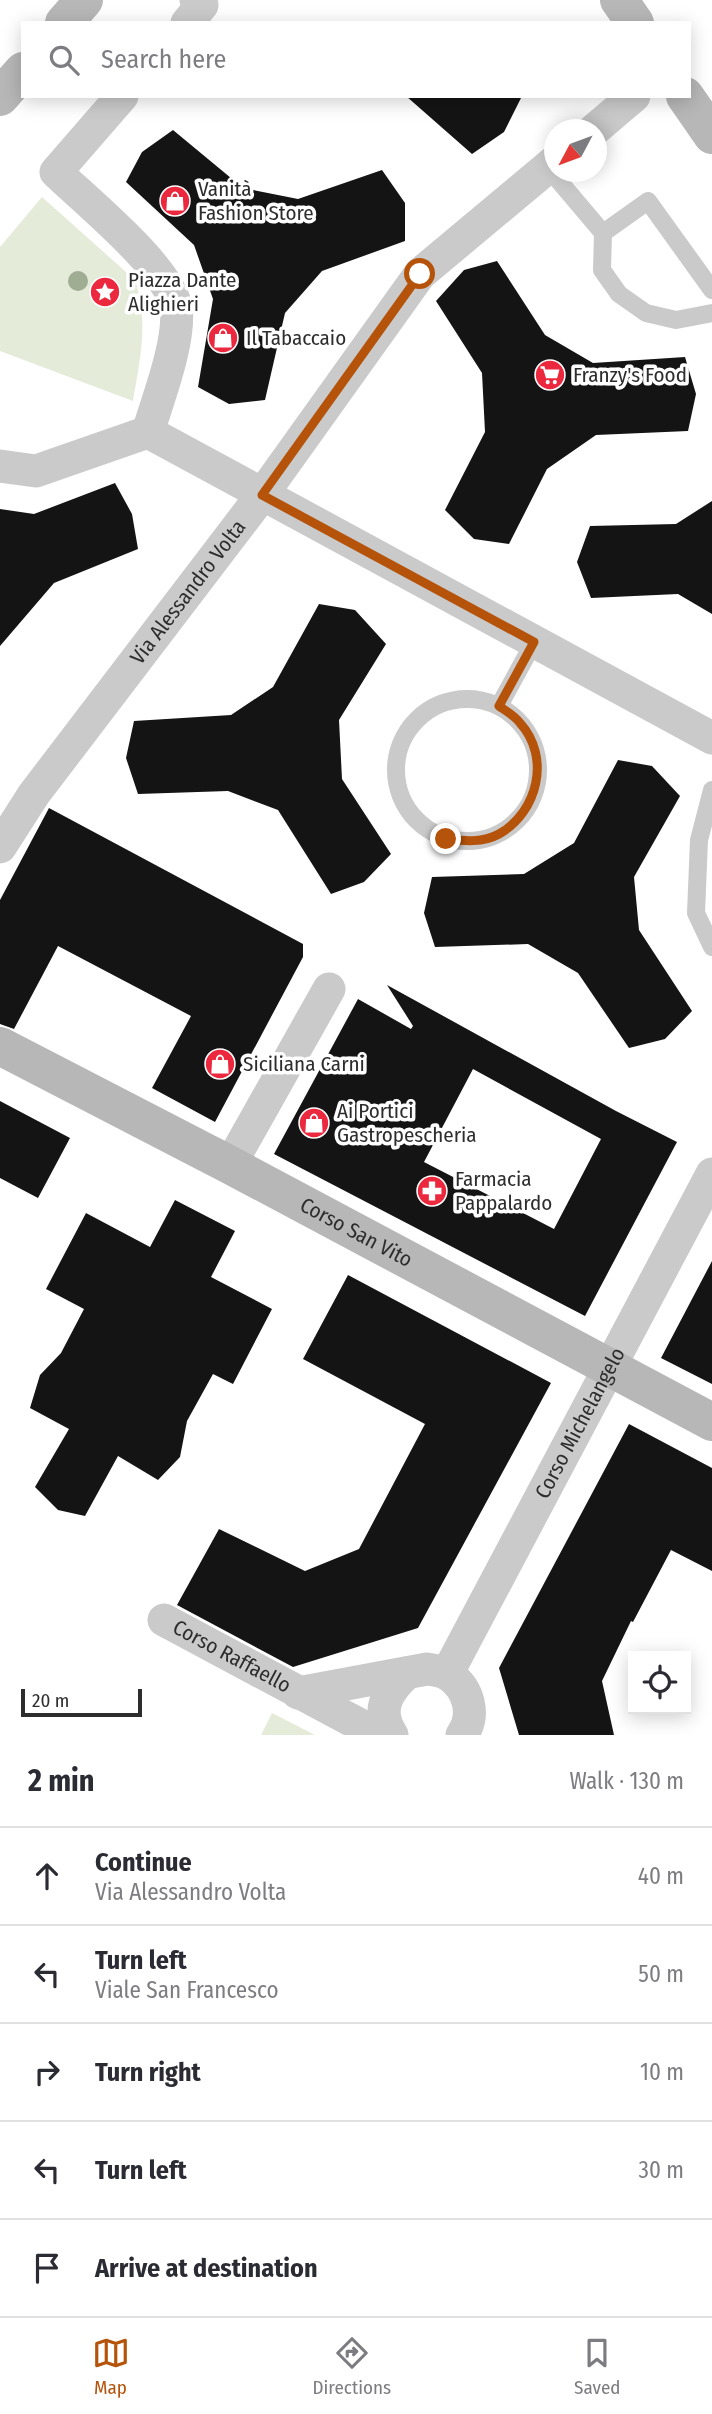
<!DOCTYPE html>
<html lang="en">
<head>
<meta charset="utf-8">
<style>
	body { margin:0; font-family:"Fira Sans Condensed",sans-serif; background:#f2f2f3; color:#2b2b33 }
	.controls { position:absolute; right:21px; bottom:21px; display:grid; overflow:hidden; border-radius:0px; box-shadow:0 4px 18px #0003 }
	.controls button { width:63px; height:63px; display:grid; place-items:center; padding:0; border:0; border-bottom:2px solid #e1e1e2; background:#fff; color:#2b2b33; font:35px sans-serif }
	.compass { position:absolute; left:544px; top:119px; width:63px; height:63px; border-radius:50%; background:#fff; box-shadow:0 4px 18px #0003; rotate:229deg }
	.scale { position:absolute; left:21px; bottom:18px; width:121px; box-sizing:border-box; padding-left:7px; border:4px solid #2d2d2d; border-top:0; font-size:19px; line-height:24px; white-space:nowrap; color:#2d2d2d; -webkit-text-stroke:5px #fff; paint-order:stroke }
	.stop { position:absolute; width:21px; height:21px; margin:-16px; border:5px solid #b45309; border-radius:50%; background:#fff }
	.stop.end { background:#b45309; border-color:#fff; box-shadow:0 2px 7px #0008 }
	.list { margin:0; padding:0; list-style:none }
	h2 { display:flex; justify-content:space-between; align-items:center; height:91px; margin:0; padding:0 28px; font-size:30px }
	h2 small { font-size:23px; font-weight:400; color:#7c7c81 }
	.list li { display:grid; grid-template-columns:46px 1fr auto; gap:21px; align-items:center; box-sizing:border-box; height:98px; padding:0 28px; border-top:2px solid #e1e1e2 }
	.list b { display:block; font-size:26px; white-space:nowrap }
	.list p { margin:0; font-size:23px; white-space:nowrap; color:#7c7c81 }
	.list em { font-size:23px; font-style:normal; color:#7c7c81 }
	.icon { flex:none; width:38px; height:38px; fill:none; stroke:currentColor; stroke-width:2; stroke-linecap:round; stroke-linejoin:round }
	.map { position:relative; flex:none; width:712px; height:1735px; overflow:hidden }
	.search { position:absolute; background:#fff; box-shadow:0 4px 18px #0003; left:21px; right:21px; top:21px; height:77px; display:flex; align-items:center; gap:18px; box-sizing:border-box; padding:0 24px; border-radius:0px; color:#7c7c81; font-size:26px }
	.sheet { height:581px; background:#fff }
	nav { display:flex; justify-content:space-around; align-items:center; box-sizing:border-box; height:98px; border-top:2px solid #e1e1e2; background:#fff; font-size:19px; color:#7c7c81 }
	nav a { display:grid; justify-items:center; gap:4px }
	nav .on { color:#b45309 }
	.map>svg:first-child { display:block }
</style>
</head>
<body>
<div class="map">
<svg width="712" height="1735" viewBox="0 0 712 1735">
	<rect width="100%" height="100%" fill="#fff"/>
	<path fill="#e4ebd9" d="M42 197 135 280C149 321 140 359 133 401L0 351V247Z
		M272 1713 315 1735H261Z"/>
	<path fill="#141414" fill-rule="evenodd" d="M406 96H522L504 132 472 154Z
		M173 130 243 188 298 199 382 170 405 203V241L322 271 285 313 265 400 229 404 198 387 213 299 194 245 126 182 142 152Z
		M497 261 545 335 593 363 685 357 696 394 688 431 596 435 547 469 509 544 474 539 445 510 485 432 482 373 436 301 464 270Z
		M115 483 132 514 138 549 54 583 0 646V509L34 514Z
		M712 501V614L678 594 591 598 577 562 590 526 676 524Z
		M319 604 355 610 386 644 339 720 342 779 391 854 364 882 331 894 278 810 228 791 138 794 126 758 134 721 231 715 273 687Z
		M618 760 652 766 680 796 634 877 639 930 692 1011 665 1039 629 1048 578 973 528 944 435 947 424 913 432 877 524 874 574 843Z
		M49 808 303 944V957L215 1122 152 1088 191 1016 58 946 14 1029 0 1024V900Z
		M387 985 616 1111 677 1142 585 1316 274 1154 358 999 411 1029 413 1026ZM473 1069 601 1139 554 1229 424 1162Z
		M0 1101 70 1138 38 1198 0 1178Z
		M175 1200 235 1231 211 1277 272 1309 233 1384 213 1374 187 1421 180 1457 158 1480 118 1456 85 1516 58 1510 35 1487 69 1429 30 1408 40 1375 61 1353 84 1309 46 1289 86 1213 150 1247Z
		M712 1261V1384L661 1358Z
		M348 1275 551 1383 418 1628 293 1667 177 1605 219 1529 305 1571 359 1549 425 1424 303 1359Z
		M629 1424 712 1468V1571L671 1550 633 1622 631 1621 602 1681 614 1735H519L499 1668Z"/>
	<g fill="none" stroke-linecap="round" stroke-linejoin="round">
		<path stroke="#cacaca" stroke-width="18" d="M548 168 603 233 648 201 712 290
			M603 233 602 270 619 294 646 313 676 320 712 313
			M396 770a71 71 0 1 1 142 0a71 71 0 1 1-142 0Z
			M499 706 534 642
			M712 790 699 840 696 913 712 947"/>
		<g stroke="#cacaca" stroke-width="33">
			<path d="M187 23 202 5 196 0"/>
			<path d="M122 96 56 172C86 201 169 268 176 307 181 340 158 399 148 432"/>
			<path d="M594 130 634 96"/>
			<path d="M0 466 36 471 148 432 712 738"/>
			<path id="s1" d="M0 847 34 794 262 495 420 274 554 162"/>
			<path d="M230 1165 329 989"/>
			<path id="s2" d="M164 1620 379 1735"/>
			<path id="s3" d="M447 1674 712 1174"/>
			<path d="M298 1693 427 1669C434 1670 443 1671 449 1675 469 1689 476 1715 462 1735"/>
			<path d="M392 1735C375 1710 388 1690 407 1673"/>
		</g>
		<g stroke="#b7b7b7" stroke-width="38">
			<path d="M619 0 635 23"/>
			<path d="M64 23 84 0"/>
			<path d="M685 96 712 135"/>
			<path d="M0 97 23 71"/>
			<path id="s4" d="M0 1046 230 1165 712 1422"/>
		</g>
	</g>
	<circle fill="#9fad92" cx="78" cy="281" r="10"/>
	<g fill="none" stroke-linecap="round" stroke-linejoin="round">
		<path stroke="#b45309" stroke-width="9" d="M420 274 262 495 534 642 499 706C506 711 515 716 520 723 551 757 538 812 499 834 483 843 464 841 446 839"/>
	</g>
	<defs>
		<g id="shop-disc" transform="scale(1.575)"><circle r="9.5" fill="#eb283d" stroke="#fff"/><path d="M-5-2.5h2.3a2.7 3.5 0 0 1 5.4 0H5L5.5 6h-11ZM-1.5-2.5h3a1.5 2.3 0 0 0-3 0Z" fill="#fff"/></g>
		<g id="sight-disc" transform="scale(1.575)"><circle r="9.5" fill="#eb283d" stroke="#fff"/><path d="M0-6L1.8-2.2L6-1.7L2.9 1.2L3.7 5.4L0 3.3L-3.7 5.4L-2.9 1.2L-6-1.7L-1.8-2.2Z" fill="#fff"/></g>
		<g id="supermarket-disc" transform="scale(1.575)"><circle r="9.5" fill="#eb283d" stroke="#fff"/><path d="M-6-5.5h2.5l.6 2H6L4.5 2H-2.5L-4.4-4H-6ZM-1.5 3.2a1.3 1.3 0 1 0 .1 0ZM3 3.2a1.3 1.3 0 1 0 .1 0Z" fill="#fff"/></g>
		<g id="pharmacy-disc" transform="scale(1.575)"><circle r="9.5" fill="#eb283d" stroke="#fff"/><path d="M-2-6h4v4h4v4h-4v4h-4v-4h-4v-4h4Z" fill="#fff"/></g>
	</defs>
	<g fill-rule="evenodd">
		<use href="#shop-disc" x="175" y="201"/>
		<use href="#sight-disc" x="105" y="292"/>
		<use href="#shop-disc" x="223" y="338"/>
		<use href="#supermarket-disc" x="550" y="375"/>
		<use href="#shop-disc" x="220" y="1064"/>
		<use href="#shop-disc" x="314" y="1123"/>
		<use href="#pharmacy-disc" x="432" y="1191"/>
	</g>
	<g text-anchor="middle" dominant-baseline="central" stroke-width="7" stroke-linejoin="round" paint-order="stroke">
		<g font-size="21" fill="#2d2d2d" stroke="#fff" text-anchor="start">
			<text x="198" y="189">Vanità<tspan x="198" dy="24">Fashion Store</tspan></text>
			<text x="128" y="280">Piazza Dante<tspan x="128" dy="24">Alighieri</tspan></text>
			<text x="246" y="338">Il Tabaccaio</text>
			<text x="573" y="375">Franzy's Food</text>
			<text x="243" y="1064">Siciliana Carni</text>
			<text x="337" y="1111">Ai Portici<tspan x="337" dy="24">Gastropescheria</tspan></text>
			<text x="455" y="1179">Farmacia<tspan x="455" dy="24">Pappalardo</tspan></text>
		</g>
		<g font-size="21" fill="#2d2d2d" stroke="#fff">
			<text stroke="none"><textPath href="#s1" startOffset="317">Via Alessandro Volta</textPath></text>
			<text stroke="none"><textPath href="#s4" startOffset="402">Corso San Vito</textPath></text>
			<text stroke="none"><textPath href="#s3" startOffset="284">Corso Michelangelo</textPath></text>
			<text stroke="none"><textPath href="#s2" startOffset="77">Corso Raffaello</textPath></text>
		</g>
	</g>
</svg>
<div class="controls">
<button><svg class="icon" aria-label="locate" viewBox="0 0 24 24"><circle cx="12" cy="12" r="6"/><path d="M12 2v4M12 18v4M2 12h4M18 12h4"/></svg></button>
</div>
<svg class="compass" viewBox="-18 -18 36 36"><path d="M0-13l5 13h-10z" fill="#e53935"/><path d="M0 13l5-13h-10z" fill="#7c7c81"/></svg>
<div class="scale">20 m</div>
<div class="stop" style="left:420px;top:274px"></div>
<div class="stop end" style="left:446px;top:839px"></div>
<div class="search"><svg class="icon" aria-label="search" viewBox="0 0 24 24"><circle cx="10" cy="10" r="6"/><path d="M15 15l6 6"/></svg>Search here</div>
</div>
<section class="sheet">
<h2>2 min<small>Walk · 130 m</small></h2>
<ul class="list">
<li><svg class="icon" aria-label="ahead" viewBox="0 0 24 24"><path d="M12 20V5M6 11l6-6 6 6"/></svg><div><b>Continue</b><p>Via Alessandro Volta</p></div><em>40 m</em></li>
<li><svg class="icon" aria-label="left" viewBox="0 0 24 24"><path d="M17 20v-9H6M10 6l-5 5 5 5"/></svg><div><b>Turn left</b><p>Viale San Francesco</p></div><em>50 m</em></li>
<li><svg class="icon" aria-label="right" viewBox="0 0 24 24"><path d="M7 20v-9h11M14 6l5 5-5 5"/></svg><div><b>Turn right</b></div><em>10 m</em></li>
<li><svg class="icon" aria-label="left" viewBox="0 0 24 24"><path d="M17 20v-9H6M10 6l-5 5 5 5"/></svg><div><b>Turn left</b></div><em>30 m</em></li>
<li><svg class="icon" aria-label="arrive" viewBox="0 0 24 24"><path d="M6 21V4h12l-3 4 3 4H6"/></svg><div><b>Arrive at destination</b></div></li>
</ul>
</section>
<nav>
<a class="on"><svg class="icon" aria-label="map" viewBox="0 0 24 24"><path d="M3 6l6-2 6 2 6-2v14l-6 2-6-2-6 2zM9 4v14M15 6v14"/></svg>Map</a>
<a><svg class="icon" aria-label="directions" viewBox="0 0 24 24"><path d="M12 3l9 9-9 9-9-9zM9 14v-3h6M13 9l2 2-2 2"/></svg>Directions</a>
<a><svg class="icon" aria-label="saved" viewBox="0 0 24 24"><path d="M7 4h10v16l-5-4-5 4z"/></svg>Saved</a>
</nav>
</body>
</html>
